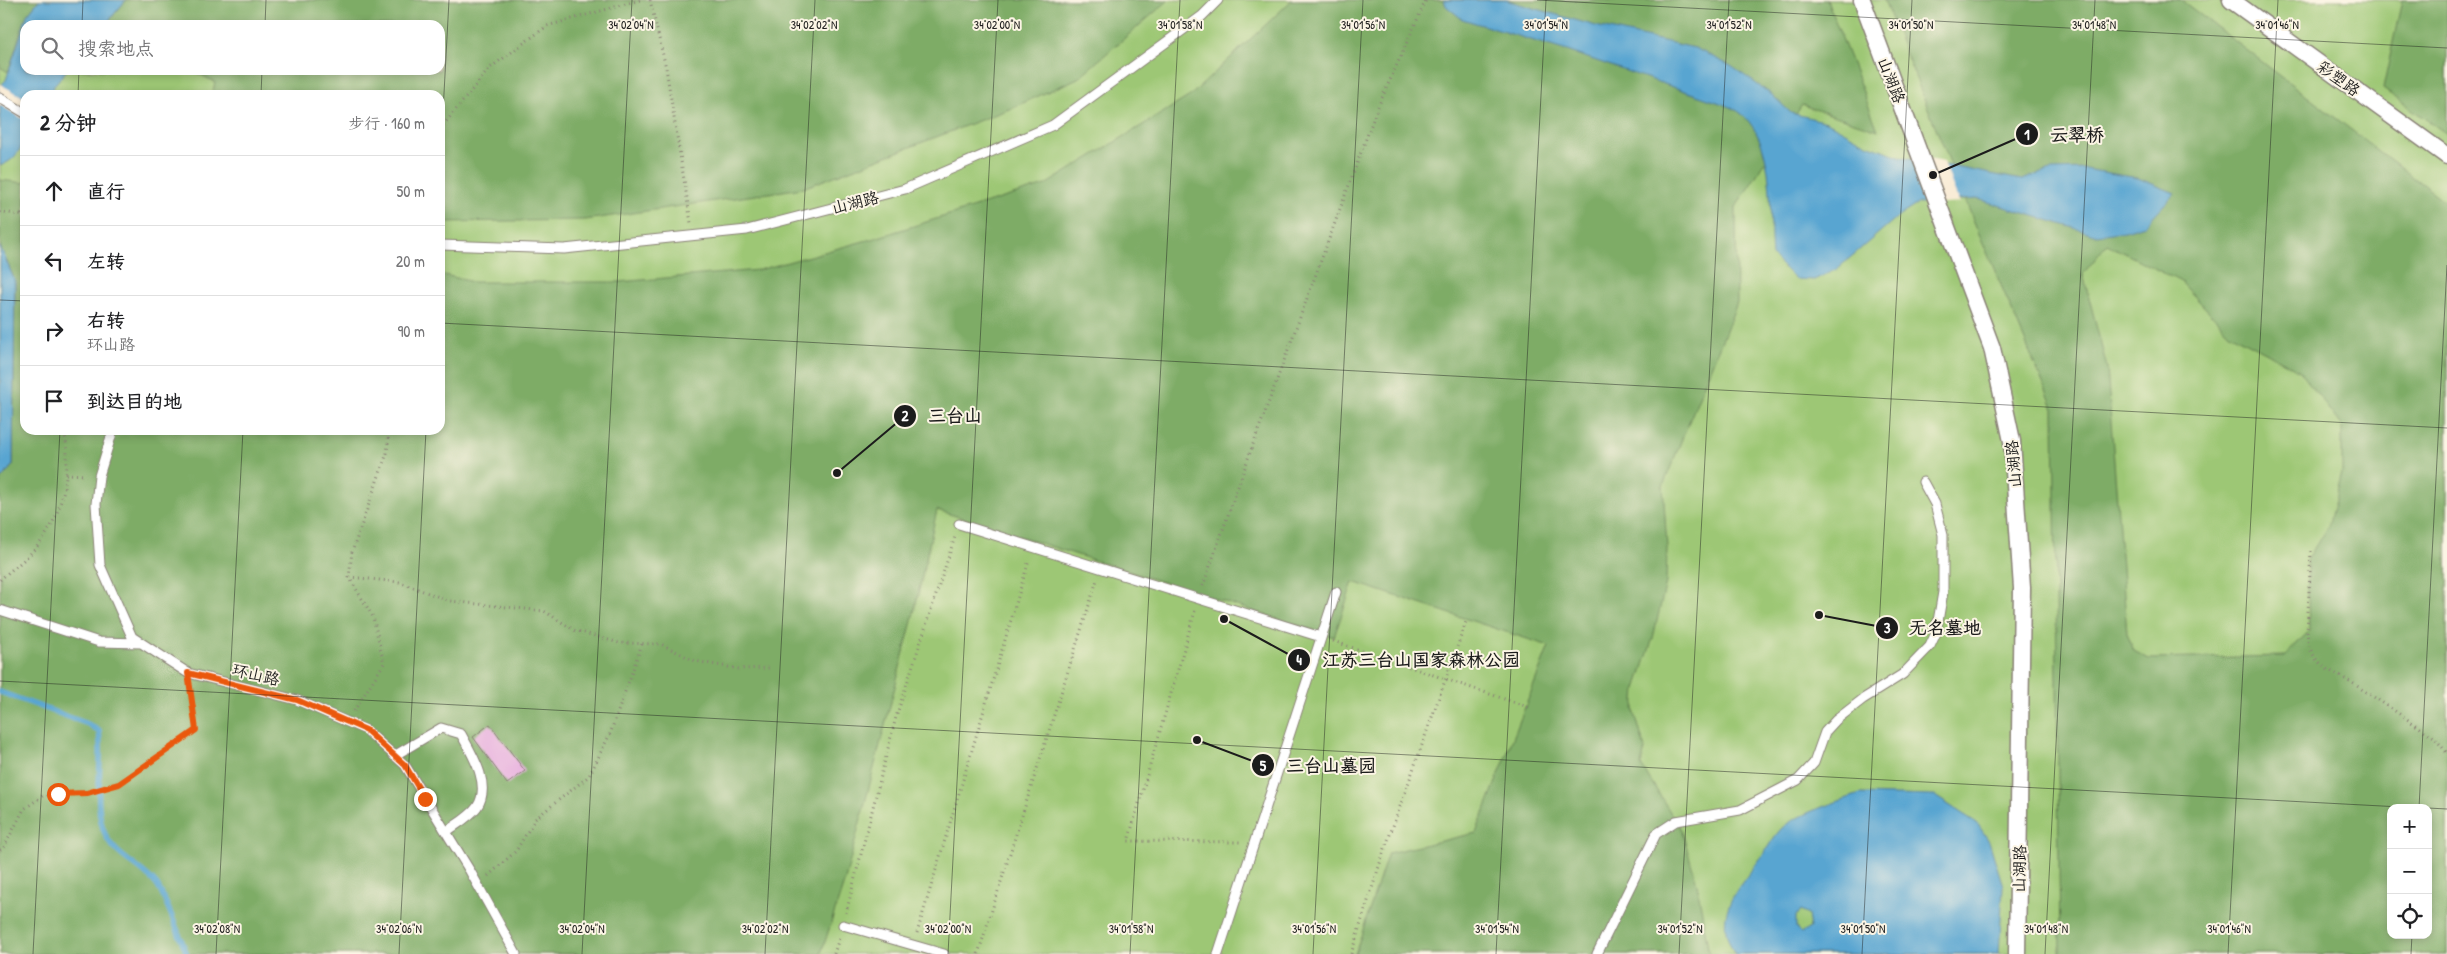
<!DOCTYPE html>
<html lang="zh">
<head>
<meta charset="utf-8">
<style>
	body { margin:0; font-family:"Patrick Hand","LXGW WenKai TC",sans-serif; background:#f6f6f6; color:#202124 }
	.controls { position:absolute; right:15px; bottom:15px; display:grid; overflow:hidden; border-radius:10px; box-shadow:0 2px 8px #0003 }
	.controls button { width:45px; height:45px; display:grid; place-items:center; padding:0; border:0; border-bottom:1px solid #e0e0e0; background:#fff; color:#202124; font:25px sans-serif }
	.stop { position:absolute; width:15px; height:15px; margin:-11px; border:4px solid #ea580c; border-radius:50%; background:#fff }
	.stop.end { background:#ea580c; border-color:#fff; box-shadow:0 1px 5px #0008 }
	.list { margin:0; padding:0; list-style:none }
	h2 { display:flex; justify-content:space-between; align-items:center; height:65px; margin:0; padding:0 20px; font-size:21px }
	h2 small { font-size:16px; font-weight:400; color:#757577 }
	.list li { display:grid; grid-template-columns:32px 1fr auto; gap:15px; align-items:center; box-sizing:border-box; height:70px; padding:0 20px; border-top:1px solid #e0e0e0 }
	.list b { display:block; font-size:19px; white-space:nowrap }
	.list p { margin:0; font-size:16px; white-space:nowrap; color:#757577 }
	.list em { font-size:16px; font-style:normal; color:#757577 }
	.icon { flex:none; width:28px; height:28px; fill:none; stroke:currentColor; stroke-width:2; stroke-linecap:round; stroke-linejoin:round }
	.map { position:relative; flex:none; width:2447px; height:954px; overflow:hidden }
	.search { position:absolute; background:#fff; box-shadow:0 2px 8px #0003; left:20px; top:20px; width:425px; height:55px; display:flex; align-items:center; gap:12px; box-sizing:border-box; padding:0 18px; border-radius:15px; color:#757577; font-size:19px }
	.panel { position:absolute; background:#fff; box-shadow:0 2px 8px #0003; left:20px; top:90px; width:425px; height:345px; border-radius:15px }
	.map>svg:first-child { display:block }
</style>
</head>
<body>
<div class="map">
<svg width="2447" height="954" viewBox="0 0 2447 954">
	<rect width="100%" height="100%" fill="#fcf5e5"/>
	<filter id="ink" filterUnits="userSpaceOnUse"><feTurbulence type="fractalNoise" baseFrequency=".02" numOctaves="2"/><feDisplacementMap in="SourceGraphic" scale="10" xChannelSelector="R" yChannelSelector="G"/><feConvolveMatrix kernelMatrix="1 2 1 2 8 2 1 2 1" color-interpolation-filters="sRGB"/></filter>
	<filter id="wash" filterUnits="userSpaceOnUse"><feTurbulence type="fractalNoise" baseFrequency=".0096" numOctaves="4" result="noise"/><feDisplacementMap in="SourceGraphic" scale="20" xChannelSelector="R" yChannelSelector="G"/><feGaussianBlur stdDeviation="1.12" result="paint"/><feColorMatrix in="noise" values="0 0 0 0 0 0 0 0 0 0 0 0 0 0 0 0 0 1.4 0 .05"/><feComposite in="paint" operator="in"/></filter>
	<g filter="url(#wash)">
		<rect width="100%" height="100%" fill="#f8e9d2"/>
		<path fill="#9dc774" stroke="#5c7248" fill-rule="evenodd" d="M0 0H2447V954H0ZM25 25H440V70H25ZM25 95H440V430H25ZM2391 808H2428V935H2391Z"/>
		<path fill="#7eac66" stroke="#4d6441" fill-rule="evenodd" d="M0 0H39L27 15 8 72 0 67Z
			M126 0H1169L1078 78 1012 108 803 188 585 220 440 222V95H212L215 82 191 70H440V25H105Z
			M1292 0H1827L1878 130 1802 105 1736 207 1737 303 1663 486 1667 548 1666 582 1653 638 1636 689 1634 710 1645 749 1641 765 1682 831 1697 884 1709 954H1355L1388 853 1476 833 1549 646 1353 582 1334 637 937 510 913 617 845 880 821 954H0V480L13 465 15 281 0 246V180L25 183V430H440V274L473 282H619L759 270 875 238 1045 185 1190 96Z
			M1884 0H2181L2447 203V954H2060L2054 409 1977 229ZM2107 244 2181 282 2229 333 2300 371 2342 427V472L2329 524 2307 560 2309 631 2285 656 2149 659 2134 651 2127 634 2107 368 2083 274ZM2391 808H2428V935H2391Z
			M2402 0H2447V134L2383 89Z"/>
		<path fill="#58a5d1" stroke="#3a6076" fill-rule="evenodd" d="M39 0H126L105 25H25V70H67L55 84 50 95H25C25 123 31 154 0 166V86L6 80 27 15Z
			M1444 0H1506L1596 26 1695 48 1731 66 1771 94 1791 113 1827 122 1867 144 1899 156 2022 180 2050 170 2085 169 2138 178 2175 193 2145 225 2125 231 2097 235 1978 199 1919 203 1895 219 1837 269 1814 280 1795 279 1772 256C1768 212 1778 149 1743 115 1738 110 1729 107 1723 104L1567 51 1462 19 1446 6Z
			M0 246 15 281 13 465 0 480Z
			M1860 794 1935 796 1977 823 1989 841 2003 886 1999 954H1735C1711 914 1737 890 1760 859 1767 849 1774 836 1782 828 1797 814 1839 801 1860 794ZM1800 911 1808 915 1810 928 1801 933 1796 928V916Z"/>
		<path fill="#f8e9d2" d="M0 84 25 98V120L0 105Z
			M1912 156 1944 162 1959 203 1929 205Z"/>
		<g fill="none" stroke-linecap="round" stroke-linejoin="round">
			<path stroke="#58a5d1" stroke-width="5.5" d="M0 692 88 724 99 731C104 763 92 805 105 834 115 857 140 865 156 884 165 895 180 938 187 954"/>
		</g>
		<g id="blocks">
			<path fill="#e7afdf" d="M490 724 525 771 507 784 473 737Z"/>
		</g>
	</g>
	<g filter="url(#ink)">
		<use href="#blocks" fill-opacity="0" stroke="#8a8277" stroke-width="1"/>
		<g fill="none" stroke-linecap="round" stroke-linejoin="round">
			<g stroke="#8a8277" stroke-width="11">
				<path id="lane" d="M0 98 25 113
					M440 245 564 249 747 230 905 189 1053 125 1202 16 1218 0
					M113 430 99 476 96 504 100 565 132 637 188 673 297 700 366 730 405 765 470 871 516 954
					M959 524 1321 637
					M0 610 99 642 141 643
					M394 756 441 728 461 734C472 754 492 785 477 807 470 817 455 825 446 832
					M843 925 944 954
					M1218 954 1336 592
					M1597 954 1656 834 1676 821 1740 810 1798 780 1814 763 1825 732 1836 720 1863 699 1903 674 1930 646 1936 633 1943 592V535L1935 504 1923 482"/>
			</g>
			<g stroke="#8a8277" stroke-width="19">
				<path id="street" d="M1862 0 1992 348 2012 441 2022 588 2017 954
					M2231 0 2447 156"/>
			</g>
			<path stroke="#8a8277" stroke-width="3" stroke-dasharray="1 4" stroke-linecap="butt" d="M650 0 666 68 691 223
				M440 129 490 68 547 26 640 0
				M0 213 4 212 25 216
				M22 215 25 211
				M66 474 85 475
				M2311 551 2307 632 2309 647 2315 658 2325 668 2354 684 2434 737 2447 753
				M349 577 399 582 450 601 544 611 574 630 619 643 661 644 695 661 739 669 770 668
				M0 580C10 570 23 562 32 552 62 522 73 471 64 430
				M1203 586 1251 450 1377 109 1426 0
				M1195 611 1128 841 1240 842
				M1333 641 1528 707
				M354 711 384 663 373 617 349 577 352 552 387 453 389 430
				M0 850 3 849 24 809 44 795 87 793 119 784 196 730 190 687
				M488 876 516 851 535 819 589 776 610 734 642 644
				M846 913 896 717 955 537
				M917 933 1029 560
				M834 954 839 938
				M978 954 1097 580
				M1351 954 1383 854 1466 622"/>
			<use href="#lane" stroke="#fff" stroke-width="9"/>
			<use href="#street" stroke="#fff" stroke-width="16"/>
		</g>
	</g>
	<g fill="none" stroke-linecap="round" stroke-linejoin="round" filter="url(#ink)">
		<path stroke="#ea580c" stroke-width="6" d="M58 794 87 793 119 784 196 730 188 673 297 700 366 730 405 765 425 799"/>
	</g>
	<path fill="none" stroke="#1c1c1c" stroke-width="1" stroke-opacity="0.45" d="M1537 0 2447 48M82 25 83 0M265 25 266 0M78 95 79 70M261 95 262 70M440 168 449 0M0 300 25 301M440 323 2447 428M0 681 2420 808M2419 808 2447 265M2428 808 2447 809M33 954 60 430M216 954 243 430M399 954 426 430M582 954 632 0M765 954 815 0M948 954 998 0M1130 954 1180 0M1313 954 1363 0M1496 954 1546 0M1679 954 1729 0M1862 954 1912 0M2045 954 2095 0M2228 954 2278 0M2411 954 2412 935"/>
	<g text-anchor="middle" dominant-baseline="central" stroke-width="4" stroke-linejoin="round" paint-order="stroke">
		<g font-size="16" fill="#1c1c1c" stroke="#fcf5e5">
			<text transform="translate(2339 78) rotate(36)">彩塑路</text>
			<text transform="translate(1892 80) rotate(69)">山湖路</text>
			<text transform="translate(855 202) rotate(-14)">山湖路</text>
			<text transform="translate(2013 464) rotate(-95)">山湖路</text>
			<text transform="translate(256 674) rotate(13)">环山路</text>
			<text transform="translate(2019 869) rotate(-89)">山湖路</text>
		</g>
	</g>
	<g font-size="12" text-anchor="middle" fill="#1c1c1c" stroke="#fcf5e5" stroke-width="4" stroke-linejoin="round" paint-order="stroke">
		<text x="631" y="29">34°02'04"N</text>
		<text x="814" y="29">34°02'02"N</text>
		<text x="997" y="29">34°02'00"N</text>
		<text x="1180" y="29">34°01'58"N</text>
		<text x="1363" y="29">34°01'56"N</text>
		<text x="1546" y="29">34°01'54"N</text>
		<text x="1729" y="29">34°01'52"N</text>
		<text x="1911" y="29">34°01'50"N</text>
		<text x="2094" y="29">34°01'48"N</text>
		<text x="2277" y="29">34°01'46"N</text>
		<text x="217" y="933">34°02'08"N</text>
		<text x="399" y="933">34°02'06"N</text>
		<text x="582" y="933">34°02'04"N</text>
		<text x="765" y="933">34°02'02"N</text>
		<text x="948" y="933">34°02'00"N</text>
		<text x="1131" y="933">34°01'58"N</text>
		<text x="1314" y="933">34°01'56"N</text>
		<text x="1497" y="933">34°01'54"N</text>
		<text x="1680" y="933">34°01'52"N</text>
		<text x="1863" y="933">34°01'50"N</text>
		<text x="2046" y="933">34°01'48"N</text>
		<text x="2229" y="933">34°01'46"N</text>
	</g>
	<path fill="none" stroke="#1c1c1c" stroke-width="2" d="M1933 175L2027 134M837 473L905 416M1819 615L1887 628M1224 619L1299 660M1197 740L1263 765"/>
	<g fill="#1c1c1c" stroke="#fcf5e5" stroke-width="2">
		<circle cx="1933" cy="175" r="5"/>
		<circle cx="837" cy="473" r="5"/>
		<circle cx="1819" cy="615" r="5"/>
		<circle cx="1224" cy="619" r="5"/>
		<circle cx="1197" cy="740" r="5"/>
		<circle cx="2027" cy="134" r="12"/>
		<circle cx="905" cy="416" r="12"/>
		<circle cx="1887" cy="628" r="12"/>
		<circle cx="1299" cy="660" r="12"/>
		<circle cx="1263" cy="765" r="12"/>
	</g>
	<g font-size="15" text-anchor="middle" font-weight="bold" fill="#fff">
		<text x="2027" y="140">1</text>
		<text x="905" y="421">2</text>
		<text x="1887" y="633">3</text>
		<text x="1299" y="665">4</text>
		<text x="1263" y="771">5</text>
	</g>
	<g font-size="18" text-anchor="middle" font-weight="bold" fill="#1c1c1c" stroke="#fcf5e5" stroke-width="4" stroke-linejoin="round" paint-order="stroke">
		<text x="2077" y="141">云翠桥</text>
		<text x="955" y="422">三台山</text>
		<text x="1945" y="634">无名墓地</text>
		<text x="1421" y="666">江苏三台山国家森林公园</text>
		<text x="1331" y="772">三台山墓园</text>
	</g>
</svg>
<div class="controls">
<button>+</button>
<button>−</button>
<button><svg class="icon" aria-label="locate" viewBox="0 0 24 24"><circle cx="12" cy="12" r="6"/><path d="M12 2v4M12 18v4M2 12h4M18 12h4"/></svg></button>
</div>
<div class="stop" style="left:58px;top:794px"></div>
<div class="stop end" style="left:425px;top:799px"></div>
<div class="search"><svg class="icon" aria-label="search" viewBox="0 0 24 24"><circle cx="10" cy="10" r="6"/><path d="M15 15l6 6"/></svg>搜索地点</div>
<section class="panel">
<h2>2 分钟<small>步行 · 160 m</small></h2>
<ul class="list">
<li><svg class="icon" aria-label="ahead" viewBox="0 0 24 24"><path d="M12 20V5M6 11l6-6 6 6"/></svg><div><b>直行</b></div><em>50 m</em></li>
<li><svg class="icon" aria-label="left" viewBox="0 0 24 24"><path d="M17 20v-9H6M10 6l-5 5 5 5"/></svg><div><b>左转</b></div><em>20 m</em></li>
<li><svg class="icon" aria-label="right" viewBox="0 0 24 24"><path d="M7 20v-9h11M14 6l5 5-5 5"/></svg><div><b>右转</b><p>环山路</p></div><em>90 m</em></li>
<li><svg class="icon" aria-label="arrive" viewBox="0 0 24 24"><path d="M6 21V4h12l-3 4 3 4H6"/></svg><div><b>到达目的地</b></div></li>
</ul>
</section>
</div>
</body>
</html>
